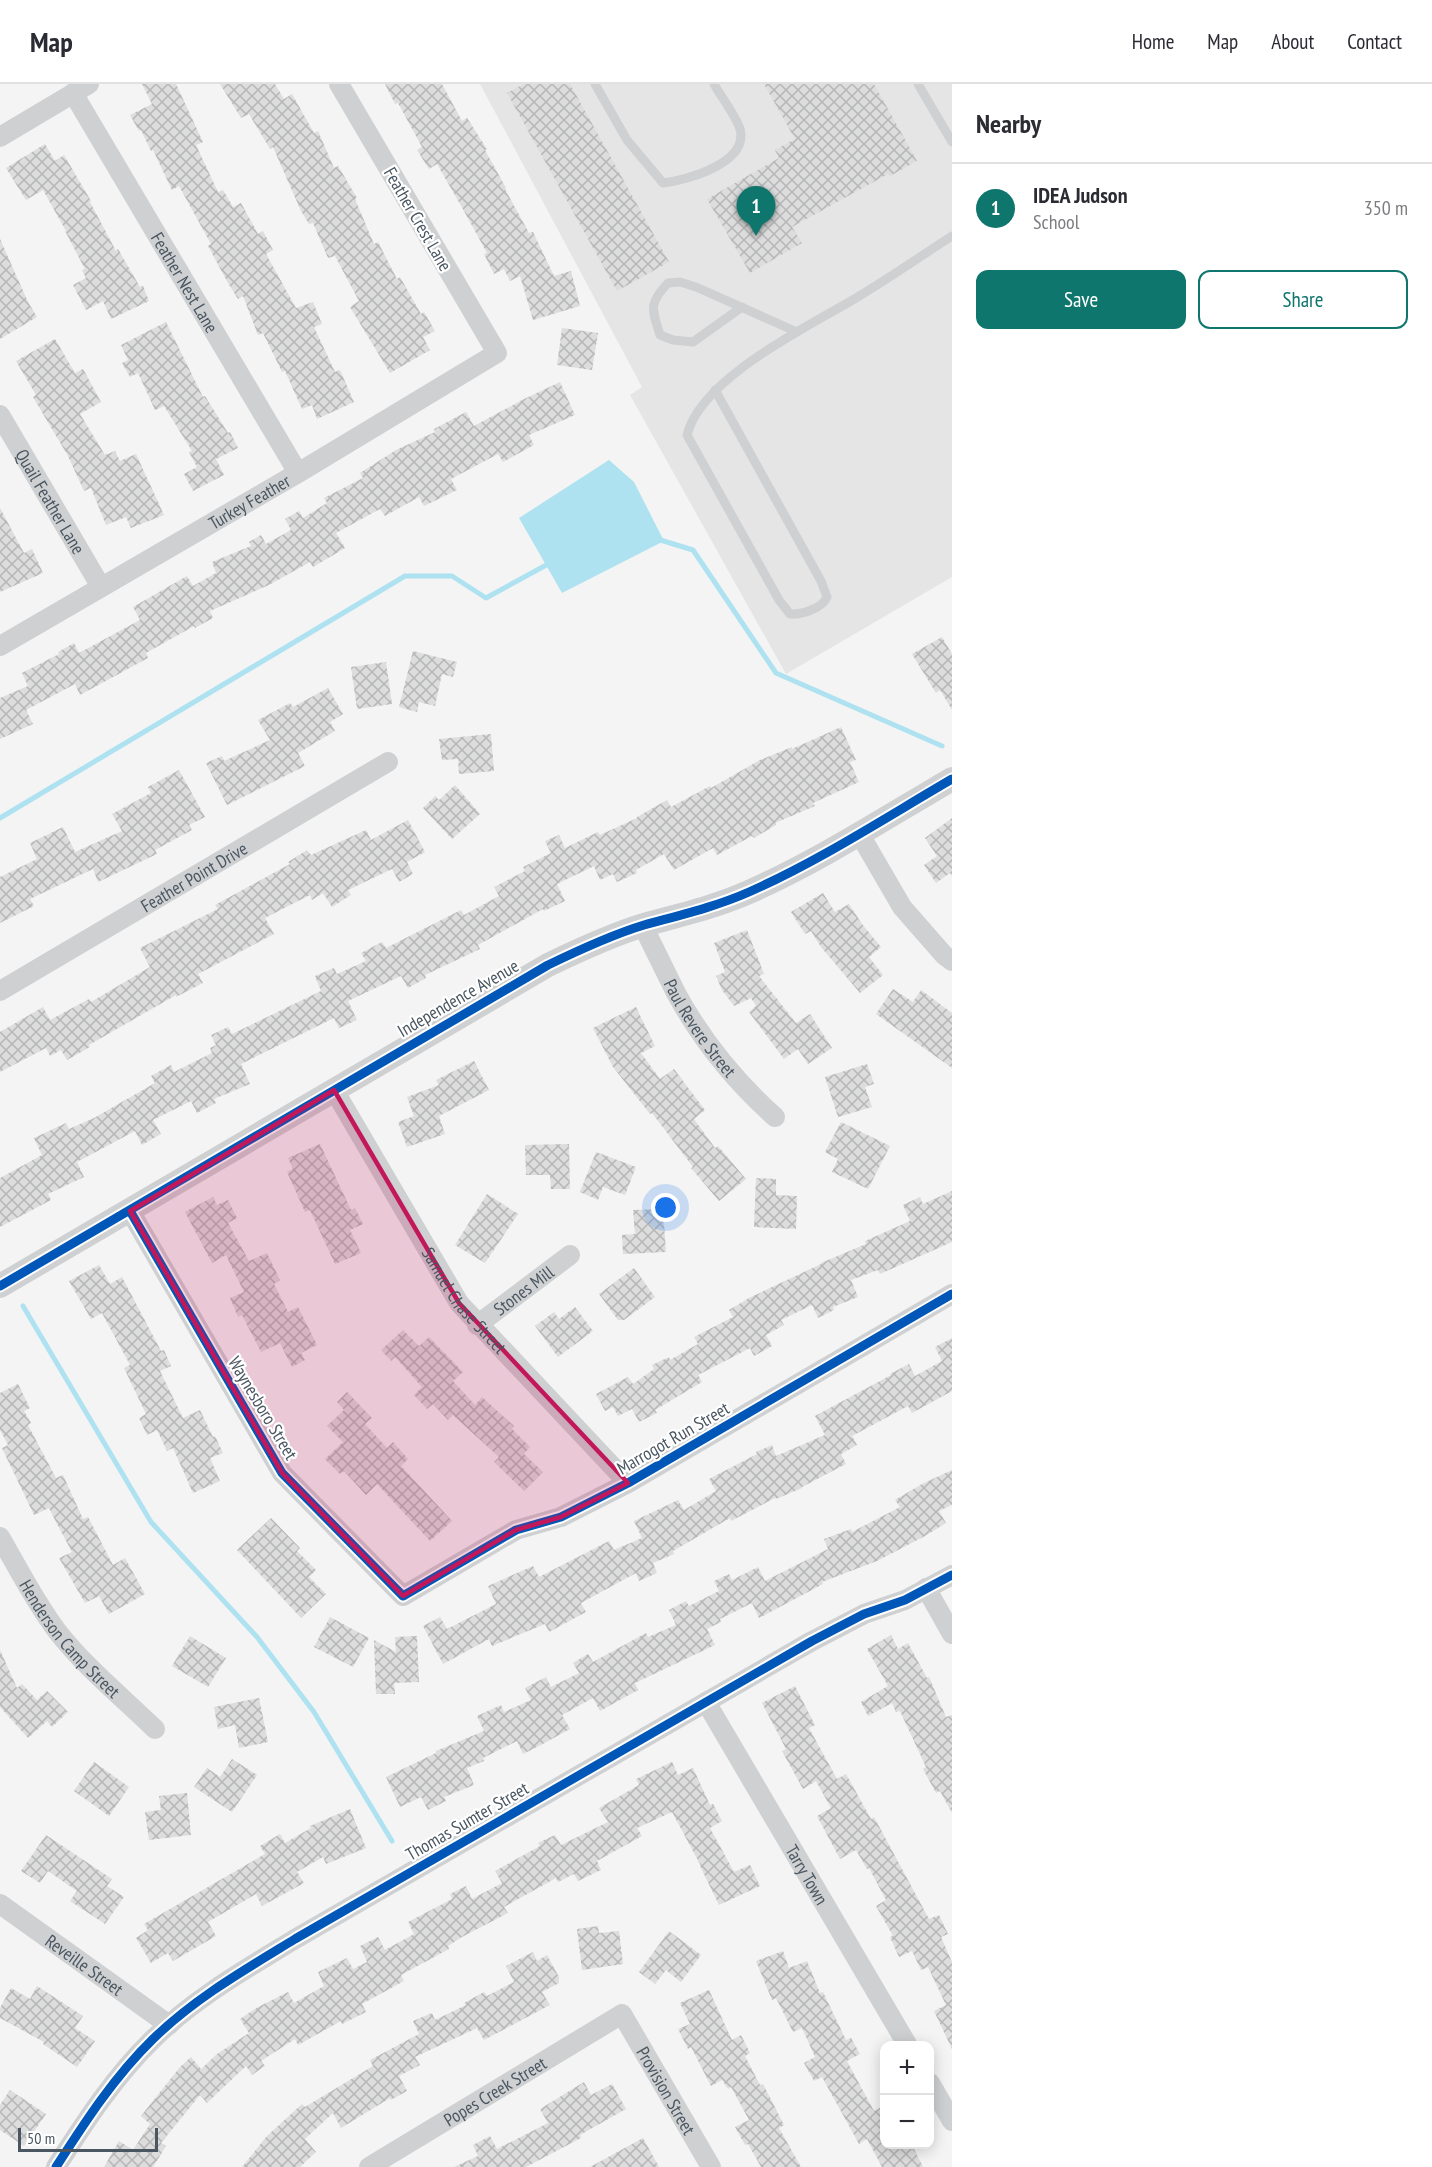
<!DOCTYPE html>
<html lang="en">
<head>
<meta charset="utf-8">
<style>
	body { margin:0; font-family:"PT Sans Narrow",sans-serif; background:#f7f7f7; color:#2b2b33 }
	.controls { position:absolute; right:18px; bottom:18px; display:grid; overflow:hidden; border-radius:12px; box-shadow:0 3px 15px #0003 }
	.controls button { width:54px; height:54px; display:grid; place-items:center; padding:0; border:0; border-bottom:2px solid #e1e1e2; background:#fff; color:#2b2b33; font:30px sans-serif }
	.scale { position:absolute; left:18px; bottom:15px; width:140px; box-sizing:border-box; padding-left:6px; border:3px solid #4a5661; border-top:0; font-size:16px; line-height:21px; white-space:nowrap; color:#4a5661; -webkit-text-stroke:4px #fff; paint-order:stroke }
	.you { position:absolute; left:666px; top:1124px; width:21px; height:21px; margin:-15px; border:4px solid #fff; border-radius:50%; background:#1a73e8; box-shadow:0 0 0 9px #1a73e833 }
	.badge { display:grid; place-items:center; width:39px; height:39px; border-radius:50%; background:#0f766e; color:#fff; font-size:20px; font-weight:700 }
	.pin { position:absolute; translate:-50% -50px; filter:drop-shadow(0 2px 3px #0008) }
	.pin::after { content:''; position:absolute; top:32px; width:21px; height:18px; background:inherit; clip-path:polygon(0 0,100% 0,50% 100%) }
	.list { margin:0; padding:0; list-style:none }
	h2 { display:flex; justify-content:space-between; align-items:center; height:78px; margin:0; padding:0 24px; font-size:26px }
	h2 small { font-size:20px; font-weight:400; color:#7c7c81 }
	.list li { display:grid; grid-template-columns:39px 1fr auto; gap:18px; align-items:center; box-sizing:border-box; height:90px; padding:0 24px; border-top:2px solid #e1e1e2 }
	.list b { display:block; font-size:22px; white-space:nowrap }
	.list p { margin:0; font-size:20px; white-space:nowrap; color:#7c7c81 }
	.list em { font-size:20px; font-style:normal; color:#7c7c81 }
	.actions { display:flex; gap:12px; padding:18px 24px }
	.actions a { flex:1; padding:14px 0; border:2px solid #0f766e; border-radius:12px; text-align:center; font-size:21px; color:#0f766e }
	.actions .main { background:#0f766e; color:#fff }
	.map { position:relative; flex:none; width:952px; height:2083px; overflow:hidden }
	header { display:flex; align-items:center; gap:36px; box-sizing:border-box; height:84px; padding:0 30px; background:#fff; border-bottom:2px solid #e1e1e2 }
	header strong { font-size:28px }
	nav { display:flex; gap:33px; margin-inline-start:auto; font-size:21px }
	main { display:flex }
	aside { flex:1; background:#fff }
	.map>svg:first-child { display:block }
</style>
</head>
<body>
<header>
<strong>Map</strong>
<nav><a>Home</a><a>Map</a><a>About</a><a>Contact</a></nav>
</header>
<main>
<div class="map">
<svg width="952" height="2083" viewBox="0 0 952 2083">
	<defs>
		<pattern id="building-cross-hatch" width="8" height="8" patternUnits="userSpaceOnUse" patternTransform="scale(1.5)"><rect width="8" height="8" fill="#ddddde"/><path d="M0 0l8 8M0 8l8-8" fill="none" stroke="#b5b6b7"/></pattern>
	</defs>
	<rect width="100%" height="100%" fill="#f4f4f4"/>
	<path fill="#e6e5e6" d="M480 0H952V493L786 590 630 311 642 303Z"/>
	<path fill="#aee2f0" d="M609 376 634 398 664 457 562 509 519 434Z"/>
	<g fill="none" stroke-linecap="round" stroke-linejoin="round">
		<path stroke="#aee2f0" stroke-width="5" d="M657 455 693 466 776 589 942 662
			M0 734 405 492H452L486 514 550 479
			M23 1222 151 1438 257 1553 314 1628 392 1757"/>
	</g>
	<path fill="url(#building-cross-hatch)" d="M142 0H176L203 58 196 61 218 108 223 106 233 123 241 119 258 150 263 147 273 166 266 170 296 224 313 218 322 240 314 243 335 288 340 286 354 318 317 335 312 321 302 325 285 287 282 288 263 249 258 251 243 212 238 215 228 199 208 162 211 160 179 102 172 106 153 66 151 67 141 46 139 47 130 31 152 20Z
		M220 0H275L284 15 292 10 314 49 318 47 334 84 338 82 357 114 355 115 374 160 378 158 397 195 400 193 421 230 424 228 435 247 423 253 430 266 390 289 350 223 359 217 335 172 328 174 313 139 309 140 301 127 273 63 270 65 249 30 241 34Z
		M385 0H442L462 37 467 34 487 65 485 66 506 104 505 105 529 149 533 148 554 192 571 187 580 222 533 236 520 192 510 197 504 185 494 190 484 170 487 169 464 127 437 80 429 85 417 66 422 63 398 19 395 20Z
		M524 0H570L669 178 617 207 507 9Z
		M764 0H874L917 77 890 92 888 90 792 143 802 159 750 189 707 115 779 74 775 66 795 55Z
		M45 60 55 77 64 71 91 117 90 118 116 167 118 165 140 203 143 202 149 217 111 235 103 217 86 226 73 201 86 194 82 186 85 185 65 147H66L43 106 26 116 6 84Z
		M0 155 28 218 37 233 0 255Z
		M166 238 203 313 205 312 228 349 230 348 238 364 216 375 224 391 193 407 184 390 197 383 189 368 192 367 164 322 155 326 138 289 130 293 122 279 128 276 121 261Z
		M562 244 598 249 592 286 557 281Z
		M55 255 75 289 83 285 101 318 80 330 105 371 115 367 120 377 136 370 164 431 131 444 126 433 106 441 91 404 84 407 68 372 33 313 36 311 16 277Z
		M560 298 575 331 529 351 534 361 503 378 498 370 451 395 457 406 424 422 419 413 385 432 380 425 336 449 345 464 313 483 310 478 269 501 210 527 213 534 195 544 194 542 146 569 148 574 80 611 75 600 26 626 33 640 0 655V614L28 602 22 589 59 570 58 568 74 559 79 569 140 536 133 523 187 492 193 502 216 489 212 478 251 462 249 458 261 451 266 460 291 446 285 435 299 427 303 434 327 419 324 414 363 394 360 389 396 366 435 348 434 345 466 328 474 342 524 315Z
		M0 424 24 469 32 465 43 489 0 508Z
		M942 553 952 570V626L940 606 936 609 912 570Z
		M413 567 457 578 453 593 442 590 435 622 419 618 417 628 399 623Z
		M386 578 392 620 357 625 351 583Z
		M328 604 343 630 330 638 335 647 298 669 305 682 227 721 206 679 222 672 224 677 270 656 258 636 290 619 293 623Z
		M841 643 856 676 850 678 859 698 813 719 815 722 775 739 776 741 754 754 752 752 717 771 713 764 674 786 664 770 636 786 637 789 617 798 613 790 600 796 594 782 557 800 565 817 544 827 543 825 478 861 480 865 425 891 426 894 408 904 401 892 348 917 357 936 339 944 334 934 241 980 250 1000 214 1015 216 1019 197 1029 191 1017 153 1036 161 1050 142 1061 135 1047 77 1078 84 1093 48 1110 51 1116 0 1143V1094L42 1071 34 1054 66 1039 69 1045 94 1034 155 999 151 992 171 981 174 988 212 969 210 964 216 961 211 951 228 943 232 950 321 907 315 892 334 884 337 890 366 877 361 869 382 858 386 864 461 826 464 831 499 812 494 803 525 787 523 783 551 769 545 757 559 751 565 764 598 748 600 751 637 734V733L667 716 671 723 710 702 711 704 760 676 792 663V665Z
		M491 650 494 687 459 690 458 675 442 676 439 655Z
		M179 686 205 733 189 741 192 746 155 766 157 770 98 798 93 785 30 815 34 822 0 839V793L37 775 30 759 63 743 75 768 122 747 112 730 151 709 148 703Z
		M455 701 480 730 452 755 423 724 435 712 439 716Z
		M952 734V792L950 789 936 799 924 781 937 772 925 754Z
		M408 736 425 768 407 778 413 790 399 798 392 785 348 806 351 811 332 823 323 809 312 816 310 811 265 834 274 850 198 890 203 899 176 913V911L89 961 90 963 67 976 61 966 50 972 46 964 0 988V948L43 923 50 936 89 915 91 918 150 883 140 864 218 825 215 821 290 780 288 778 307 766 311 771 366 746 371 756Z
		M823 809 835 828 849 820 862 840 881 863 869 873 883 891 860 909 821 863 811 847 805 850 791 828Z
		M747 846 764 890 759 892 796 939 810 930 832 964 808 980 798 965 784 975 749 928 756 922 751 914 734 922 722 906 716 892 725 888 714 859Z
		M893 905 913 918 921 906 952 929V984L876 930Z
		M636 923 655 962 641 969 660 995 674 985 705 1026 694 1035 715 1064 718 1062 746 1095 719 1117 691 1084 693 1083 652 1029 650 1030 613 983 593 944Z
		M474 977 489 1006 439 1032 445 1050 407 1063 398 1038 414 1032 407 1013 439 1001 436 996Z
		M867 980 874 1000 865 1003 872 1023 838 1033 825 993Z
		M841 1038 890 1062 868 1105 832 1088 838 1075 825 1068Z
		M320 1060 351 1126 355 1124 363 1140 350 1146 361 1169 335 1180 310 1126 305 1128 287 1088 293 1085 288 1074Z
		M569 1060 570 1105H551L550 1091H526L525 1061Z
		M596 1068 636 1083 625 1111 603 1103 598 1116 580 1108Z
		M756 1094 776 1095V1111L797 1112 796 1145 754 1143Z
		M952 1107V1158L880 1190 878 1186 851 1196 858 1213 833 1223 834 1226 818 1234 812 1221 781 1236 784 1241 766 1251 772 1262 754 1272 750 1264 698 1291 702 1298 655 1326 657 1329 639 1338 632 1325 618 1332 613 1323 605 1327 596 1310 628 1293 633 1300 654 1285 652 1281 669 1273 670 1276 698 1260 694 1253 733 1233 729 1226 749 1214 821 1180V1179L866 1160 865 1157 910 1137 903 1121 920 1113 923 1120Z
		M487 1110 518 1130 485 1179 455 1161Z
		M213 1113 217 1121 228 1116 237 1134 228 1139 249 1177 267 1169 280 1196 274 1200 288 1228 298 1223 317 1261 301 1269 305 1276 292 1283 280 1259 261 1268 242 1231 238 1233 230 1214 244 1208 226 1171 212 1179 185 1128Z
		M663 1125 666 1168 623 1170 622 1151 635 1150 633 1126Z
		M99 1181 110 1200 122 1193 161 1267 164 1266 171 1282 160 1287 183 1334 200 1326 213 1353 215 1352 223 1369 210 1374 220 1397 193 1409 173 1364 167 1367 157 1346 147 1351 139 1334 146 1330 124 1284 130 1281 102 1229 91 1235 69 1197Z
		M634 1184 655 1213 624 1236H618L599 1210Z
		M575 1223 593 1247 558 1273 535 1242 554 1228 559 1235Z
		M403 1246 419 1262 429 1253 463 1288 453 1297 475 1321 482 1313 514 1342 512 1345 530 1363 524 1370 543 1388 524 1407 494 1378 499 1373 453 1331 448 1336 433 1320 427 1325 414 1311 422 1303 395 1273 391 1277 381 1266Z
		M952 1254V1307L912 1329 908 1322 852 1352 857 1361 841 1370 846 1380 802 1403V1404L776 1415 775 1414 731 1437 730 1434 673 1467 674 1470 653 1479 657 1489 639 1497 636 1489 581 1519 586 1528 549 1548 545 1540 492 1562 489 1555 443 1580 423 1542 440 1533 447 1545 496 1520 488 1502 533 1482 539 1493 609 1457 614 1466 642 1454 634 1437 678 1416 684 1426 716 1407 709 1395 757 1370 756 1368 772 1361 776 1372 825 1351 815 1332 891 1291 890 1290 909 1280 915 1292 942 1277 935 1263Z
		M18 1300 30 1324 24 1327 31 1339 28 1341 56 1394 63 1391 83 1435 88 1433 113 1481 125 1474 145 1510 109 1530 99 1512 85 1519 59 1474 72 1468 56 1438 49 1424 34 1431 2 1364 8 1361 0 1346V1309Z
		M347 1308 372 1334 365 1340 387 1364 393 1358 408 1375 401 1382 452 1437 430 1457 377 1400 366 1411 344 1387 340 1390 325 1375 343 1358 327 1342 344 1326 337 1318Z
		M952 1386V1421L939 1427 946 1439 925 1452 877 1477 822 1498 823 1500 759 1534 752 1519 720 1535 721 1538 707 1545 715 1561 635 1599 638 1606 600 1627 593 1614 562 1631 570 1645 541 1661 523 1670 517 1657 483 1674 484 1677 467 1684 474 1701 444 1713 446 1717 428 1726 421 1713 400 1723 386 1693 436 1669V1667L484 1647 477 1632 501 1621 504 1628 531 1616 525 1604 546 1593 551 1603 579 1589 573 1579 588 1570 593 1578 646 1549 648 1553 676 1541 669 1526 686 1517 689 1522 719 1507 714 1497 729 1490 732 1496 758 1483 765 1497 828 1465 824 1455 851 1445 852 1448 900 1423 895 1416 922 1400Z
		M271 1434 300 1464 297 1467 316 1486 309 1493 326 1510 301 1534 237 1466Z
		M330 1533 369 1554 353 1583 314 1563Z
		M891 1551 898 1565 908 1559 927 1594 929 1593 946 1633 952 1631V1729L940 1707 936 1709 923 1685 926 1683 900 1627 896 1628 892 1619 868 1632 861 1618 888 1602 867 1565Z
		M190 1552 226 1574 208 1603 172 1582Z
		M417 1552 419 1598 394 1599 395 1610H376L374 1556 396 1568 395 1553Z
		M0 1566 17 1604 22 1600 37 1616 47 1607 68 1628 52 1643 47 1637 28 1654 0 1623Z
		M795 1602 815 1641 809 1644 837 1695 846 1690 871 1735 874 1733 929 1835 939 1831 948 1850 941 1853 952 1878V1965L934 1927 946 1921 928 1883 921 1886 912 1867 899 1873 890 1853 893 1852 876 1822 886 1816 869 1784 867 1785 856 1766 840 1775 817 1732 831 1724 816 1697 803 1705 782 1667 786 1665 762 1619Z
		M259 1614 268 1658 239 1664 235 1641 218 1645 214 1623Z
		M232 1675 257 1691 232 1728 194 1703 207 1684 220 1693Z
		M94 1678 129 1703 109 1732 74 1707Z
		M672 1678 678 1691 693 1684 710 1721 713 1720 722 1737 710 1744 734 1788 750 1781 760 1802 719 1821 700 1782H701L672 1728 637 1744 642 1752 597 1777 601 1786 578 1797 574 1790 558 1798 556 1794 504 1823 508 1829 462 1853 448 1862 449 1865 401 1891 404 1897 362 1920 366 1928 342 1940 341 1937 298 1961 295 1955 261 1977 265 1982 252 1991 246 1982 207 2019 200 2011 161 2059 166 2062 153 2083H104L119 2057 133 2066 150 2040 141 2032 180 1983 191 1973 201 1985 217 1970 249 1949 240 1935 258 1923 288 1908 294 1919 324 1902 318 1888 347 1874 353 1885 367 1878 360 1862 378 1853 385 1866 414 1850 408 1838 452 1815 450 1810 466 1802 472 1815 502 1799 495 1787 540 1762 538 1759 555 1751 561 1761 608 1738 599 1724 639 1701 636 1695Z
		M187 1709 191 1751 149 1756 145 1728 161 1726 159 1712Z
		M350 1725 366 1764 326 1780 323 1773 297 1788 304 1799 262 1822 256 1810 208 1838 216 1852 173 1877 168 1869 151 1879 136 1854 148 1846 144 1840 265 1770 260 1762 280 1750 285 1759 311 1744 310 1742Z
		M46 1751 112 1795 107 1802 124 1813 105 1840 70 1817 77 1807 48 1787 40 1799 21 1787Z
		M598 1842 599 1849 619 1847 623 1880 582 1886 577 1845Z
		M669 1847 701 1871 681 1898 666 1886 655 1900 639 1888Z
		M783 1867 789 1884 807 1877 820 1909 823 1908 846 1956 851 1954 860 1970 847 1977 874 2027 885 2021V2061H912L923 2083H882L867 2055 859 2060 822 1993 814 1997 804 1979 815 1973 802 1944 793 1948 776 1914 772 1916 756 1877Z
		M533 1868 537 1877 547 1871 559 1893V1899L542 1908 550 1921 484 1956 477 1944 415 1973 420 1981 399 1992 407 2007 391 2016 390 2014 341 2044 333 2029 305 2055 316 2068 300 2083H242L267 2052 302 2020 305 2023 373 1982 370 1976 419 1950 413 1937 432 1929 435 1936 466 1921 464 1919 484 1908 487 1912 514 1898 506 1882Z
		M37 1902 83 1932 75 1944 95 1957 77 1983 43 1960 44 1958 0 1934V1924L11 1904 30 1915Z
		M709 1906 732 1956 741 1951 750 1969 745 1972 760 2001 763 2000 784 2041 779 2044 801 2083H761L748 2060 745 2061 735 2043 749 2036 731 2003 728 2005 722 1996 711 2002 691 1963 688 1965 678 1945 690 1940 680 1919Z
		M584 1998 591 2011 612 2000 626 2025 580 2051 581 2054 526 2083H454L478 2072 473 2061 490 2052 497 2065 548 2039 540 2025Z
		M10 2006 46 2030 24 2062 0 2046V2021Z
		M643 2054 659 2083H590Z"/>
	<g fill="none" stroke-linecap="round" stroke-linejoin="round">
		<path stroke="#ced0d2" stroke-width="9" d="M595 0 627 56 663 99C687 96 749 79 740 45 737 34 720 11 714 0
			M918 0 952 58
			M742 223 693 258 673 256 660 251C652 225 648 220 668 199L680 198 696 203 797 248
			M715 306 821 497 827 513C823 524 801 531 790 530L779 516 687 351C701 295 803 245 851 217 885 197 918 174 952 152"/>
		<g stroke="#ced0d2" stroke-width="20">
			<path id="s1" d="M73 9 298 389"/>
			<path d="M0 53 89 0"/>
			<path id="s2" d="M0 331 101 503"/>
			<path id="s3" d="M0 562 298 389 497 269 339 0"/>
			<path d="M859 749 902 823 944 871 952 877"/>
			<path id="s4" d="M643 842C654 864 665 887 676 909 701 955 736 998 775 1033"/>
			<path id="s5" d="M0 907 388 678"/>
			<path id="s6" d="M334 1006 459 1219 628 1399"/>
			<path d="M130 1127 282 1389 403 1512 516 1446 561 1433 628 1399 952 1210"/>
			<path id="s7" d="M477 1241 570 1171"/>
			<path id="s8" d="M0 1453C18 1484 35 1518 57 1547 85 1583 122 1613 155 1645"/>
			<path d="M926 1504 952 1550"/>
			<path id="s9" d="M706 1618 908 1962"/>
			<path id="s10" d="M0 1820 169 1941"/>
			<path d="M930 1999 952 2037"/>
			<path d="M56 2083C85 2038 114 1993 153 1955 195 1914 246 1885 295 1855L812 1557 864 1530 905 1516 952 1491"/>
			<path id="s11" d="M369 2083 622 1930 711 2083"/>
		</g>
		<path stroke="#ced0d2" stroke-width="24" d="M0 1202 548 881C579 866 611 851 644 841 680 831 715 823 749 808 819 777 885 734 952 695"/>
		<g stroke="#fff" stroke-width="13">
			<path id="cycleway" d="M130 1127 282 1389 403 1512 516 1446 561 1433 628 1399 952 1210
				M0 1202 548 881C579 866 611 851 644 841 680 831 715 823 749 808 819 777 885 734 952 695
				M56 2083C85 2038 114 1993 153 1955 195 1914 246 1885 295 1855L812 1557 864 1530 905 1516 952 1491"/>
		</g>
		<use href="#cycleway" stroke="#0057b8" stroke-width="9"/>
	</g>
	<path fill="#c2185b" fill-opacity="0.2" stroke="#c2185b" stroke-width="4.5" stroke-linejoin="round" d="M334 1006 459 1219 628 1399 561 1433 516 1446 403 1512 282 1389 130 1127Z"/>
	<g text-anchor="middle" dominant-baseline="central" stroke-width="4.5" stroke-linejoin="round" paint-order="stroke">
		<g font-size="18" fill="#4a5661" stroke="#fff">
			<text transform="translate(418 135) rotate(60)">Feather Crest Lane</text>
			<text stroke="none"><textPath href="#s1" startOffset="220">Feather Nest Lane</textPath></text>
			<text stroke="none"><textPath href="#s2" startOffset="100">Quail Feather Lane</textPath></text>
			<text stroke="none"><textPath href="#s3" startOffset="288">Turkey Feather</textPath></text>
			<text stroke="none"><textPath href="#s5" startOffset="225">Feather Point Drive</textPath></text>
			<text transform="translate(458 914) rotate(-30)">Independence Avenue</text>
			<text stroke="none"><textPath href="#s4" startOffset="117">Paul Revere Street</textPath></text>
			<text stroke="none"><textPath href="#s7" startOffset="58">Stones Mill</textPath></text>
			<text stroke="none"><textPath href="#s6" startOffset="248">Samuel Chase Street</textPath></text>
			<text transform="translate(263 1324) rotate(59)">Waynesboro Street</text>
			<text transform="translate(673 1354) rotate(-30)">Marrogot Run Street</text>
			<text stroke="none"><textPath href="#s8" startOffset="124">Henderson Camp Street</textPath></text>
			<text transform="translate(467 1737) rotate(-30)">Thomas Sumter Street</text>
			<text stroke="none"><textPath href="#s9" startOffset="200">Tarry Town</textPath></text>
			<text stroke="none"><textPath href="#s10" startOffset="104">Reveille Street</textPath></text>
			<text stroke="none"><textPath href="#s11" startOffset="147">Popes Creek Street</textPath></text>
			<text stroke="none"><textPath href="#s11" startOffset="384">Provision Street</textPath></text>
		</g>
	</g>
</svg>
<div class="controls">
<button>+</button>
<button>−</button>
</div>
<div class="scale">50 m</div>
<div class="you"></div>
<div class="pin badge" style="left:756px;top:152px">1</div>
</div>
<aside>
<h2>Nearby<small></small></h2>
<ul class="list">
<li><span class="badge">1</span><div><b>IDEA Judson</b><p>School</p></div><em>350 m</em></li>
</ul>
<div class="actions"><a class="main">Save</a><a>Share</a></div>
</aside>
</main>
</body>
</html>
